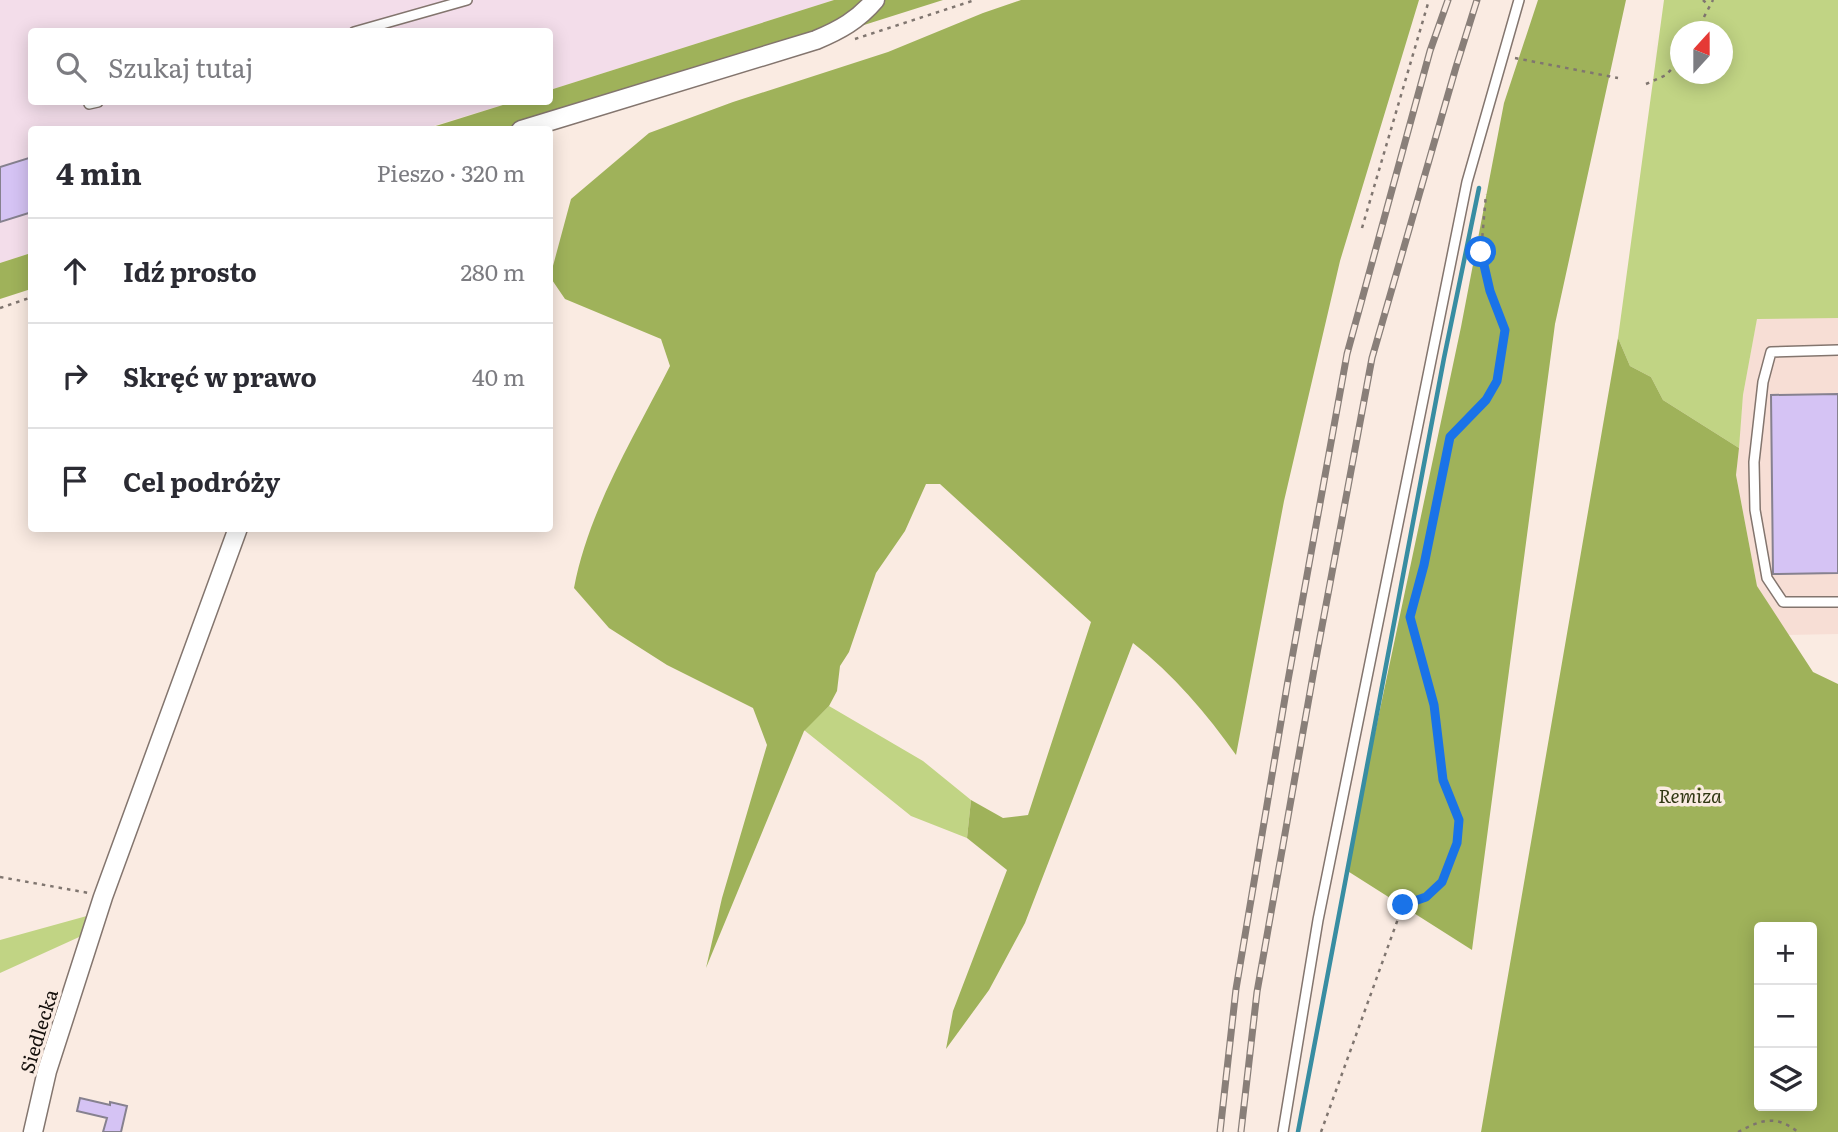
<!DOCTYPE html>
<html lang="pl">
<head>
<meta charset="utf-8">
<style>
	body { margin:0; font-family:Literata,serif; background:#f7f7f7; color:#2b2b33 }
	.controls { position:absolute; right:21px; bottom:21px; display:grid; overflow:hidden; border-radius:7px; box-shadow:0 4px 18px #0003 }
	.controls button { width:63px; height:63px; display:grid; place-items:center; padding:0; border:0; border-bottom:2px solid #e1e1e2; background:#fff; color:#2b2b33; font:35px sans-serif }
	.compass { position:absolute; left:1670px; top:21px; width:63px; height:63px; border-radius:50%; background:#fff; box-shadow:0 4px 18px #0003; rotate:21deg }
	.stop { position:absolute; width:21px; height:21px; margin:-16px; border:5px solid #1a73e8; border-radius:50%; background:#fff }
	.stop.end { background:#1a73e8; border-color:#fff; box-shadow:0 2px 7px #0008 }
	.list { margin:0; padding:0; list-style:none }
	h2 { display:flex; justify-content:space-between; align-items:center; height:91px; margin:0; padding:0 28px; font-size:30px }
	h2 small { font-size:23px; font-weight:400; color:#7c7c81 }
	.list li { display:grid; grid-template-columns:46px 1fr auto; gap:21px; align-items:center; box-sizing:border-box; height:105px; padding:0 28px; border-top:2px solid #e1e1e2 }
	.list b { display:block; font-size:26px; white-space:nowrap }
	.list em { font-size:23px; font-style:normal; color:#7c7c81 }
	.icon { flex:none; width:38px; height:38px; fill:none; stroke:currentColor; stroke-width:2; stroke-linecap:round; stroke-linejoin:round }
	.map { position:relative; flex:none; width:1838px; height:1132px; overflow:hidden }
	.search { position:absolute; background:#fff; box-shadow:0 4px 18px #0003; left:28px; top:28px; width:525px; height:77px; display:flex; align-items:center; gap:18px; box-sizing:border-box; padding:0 24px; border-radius:7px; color:#7c7c81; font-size:26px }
	.panel { position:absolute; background:#fff; box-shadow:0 4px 18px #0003; left:28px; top:126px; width:525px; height:406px; border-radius:7px }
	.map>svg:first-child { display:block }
</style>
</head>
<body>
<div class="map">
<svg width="1838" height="1132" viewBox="0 0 1838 1132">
	<rect width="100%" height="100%" fill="#faebe2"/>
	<path fill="#f7ded5" d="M1757 318H1838V634L1787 635 1757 586 1736 475 1743 395Z"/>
	<path fill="#f3ddea" d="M0 0H834L550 90V32H32V102H512L423 129 32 130 31 253 0 263Z"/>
	<path fill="#c1d484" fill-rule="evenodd" d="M1664 0H1838V318L1757 319 1743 395 1739 448 1663 400 1651 377 1630 366 1618 338ZM1680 32H1722V74H1680Z
		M829 706 923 761 971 800 967 838 911 816 804 730Z
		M94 914 88 933 0 973V940Z"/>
	<path fill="#9fb25a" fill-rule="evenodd" d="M834 0H943L536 129 423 130 512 102H550V90Z
		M1021 0H1419L1340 261 1284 501 1236 755C1207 714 1173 674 1133 643L1025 923 989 990 946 1049 953 1011 1007 870 967 838 971 800 1003 818 1028 815 1091 622 940 484H926L905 531 876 573 849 652 840 666 837 691 829 706 804 731 706 968 722 898 767 745 753 708 667 665 609 628 574 588C589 509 634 437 670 366L661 339 565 299 550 277 571 199 649 133 733 102 888 52 983 13Z
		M1538 0H1626L1555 324 1472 950 1346 870 1461 327 1504 103Z
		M31 253V289L0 299V263Z
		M1618 338 1630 366 1651 377 1663 400 1739 448 1736 475 1757 586 1813 672 1838 684V1132H1481ZM1812 927V1106H1759V927Z"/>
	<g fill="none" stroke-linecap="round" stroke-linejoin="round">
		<path stroke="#388da2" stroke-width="4.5" d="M1298 1132 1444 358 1479 188"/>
	</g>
	<path fill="#d5c3f4" stroke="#86818f" stroke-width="2" d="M32 157V212L0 222V167Z
		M1838 394V573L1773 574 1771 395Z
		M80 1098 110 1105V1102L127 1106 121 1132H103L107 1118 77 1111Z"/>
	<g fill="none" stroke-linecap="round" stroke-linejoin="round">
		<g stroke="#83756e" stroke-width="12">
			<path id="service" d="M354 32 467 0
				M89 104 98 102
				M1838 350 1771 352 1763 382 1754 462 1755 510 1767 578 1783 602H1838
				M1283 1132 1318 920 1467 182 1519 0"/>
		</g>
		<g stroke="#83756e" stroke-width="21">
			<path id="minor" d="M521 130 816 40C840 30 858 20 875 0
				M33 1132 47 1071 103 897 238 528"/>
		</g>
		<path stroke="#807670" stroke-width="2.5" stroke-dasharray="3.5 5" stroke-linecap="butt" d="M1703 0 1709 6
			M1696 32 1713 0
			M855 39 975 0
			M1515 58 1618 78
			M1646 84 1666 75 1680 60
			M1362 228 1429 0
			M0 308 32 297
			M0 877 89 893
			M1321 1132 1403 905 1426 896 1442 882 1457 843 1459 820 1443 780 1434 705 1410 617 1424 565 1450 437 1486 400 1497 381 1505 330 1490 291 1481 252 1486 194
			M1738 1132C1761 1120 1775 1114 1798 1132"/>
		<use href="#service" stroke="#fff" stroke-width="9"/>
		<use href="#minor" stroke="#fff" stroke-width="18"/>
		<g stroke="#897f79" stroke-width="7">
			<path id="rail" d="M1220 1132 1236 989 1287 686 1347 354 1430 51 1448 0
				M1241 1132 1257 992 1315 664 1372 358 1456 67 1477 0"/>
		</g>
		<use href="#rail" stroke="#faebe2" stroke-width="4.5" stroke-dasharray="13" stroke-linecap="butt"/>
	</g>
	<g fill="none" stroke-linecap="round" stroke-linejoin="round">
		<path stroke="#1a73e8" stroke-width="9" d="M1403 905 1426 897 1442 882 1457 843 1459 820 1443 780 1434 705 1410 617 1424 565 1450 437 1486 400 1497 381 1505 330 1490 291 1481 252"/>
	</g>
	<g text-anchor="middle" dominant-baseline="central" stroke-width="7" stroke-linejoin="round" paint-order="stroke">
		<g font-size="19" font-style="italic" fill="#303712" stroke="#faebe2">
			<text x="1690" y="795">Remiza</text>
		</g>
		<g font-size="19" fill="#140f0c" stroke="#faebe2">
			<text transform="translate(38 1031) rotate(-73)">Siedlecka</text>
		</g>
	</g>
</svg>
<div class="controls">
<button>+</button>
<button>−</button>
<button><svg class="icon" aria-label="layers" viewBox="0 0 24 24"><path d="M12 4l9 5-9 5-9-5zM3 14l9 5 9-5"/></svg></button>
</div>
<svg class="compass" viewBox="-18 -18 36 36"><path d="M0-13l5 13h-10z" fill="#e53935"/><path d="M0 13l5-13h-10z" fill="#7c7c81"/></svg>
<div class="stop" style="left:1481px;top:252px"></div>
<div class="stop end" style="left:1403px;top:905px"></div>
<div class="search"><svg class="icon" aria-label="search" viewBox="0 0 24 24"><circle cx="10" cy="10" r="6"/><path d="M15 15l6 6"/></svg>Szukaj tutaj</div>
<section class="panel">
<h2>4 min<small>Pieszo · 320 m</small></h2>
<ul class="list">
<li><svg class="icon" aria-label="ahead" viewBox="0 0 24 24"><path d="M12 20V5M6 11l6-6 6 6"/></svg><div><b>Idź prosto</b></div><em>280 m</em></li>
<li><svg class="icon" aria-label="right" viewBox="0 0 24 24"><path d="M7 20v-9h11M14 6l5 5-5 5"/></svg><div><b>Skręć w prawo</b></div><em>40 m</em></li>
<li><svg class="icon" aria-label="arrive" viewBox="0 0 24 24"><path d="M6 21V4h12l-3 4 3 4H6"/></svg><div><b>Cel podróży</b></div></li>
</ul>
</section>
</div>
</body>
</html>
